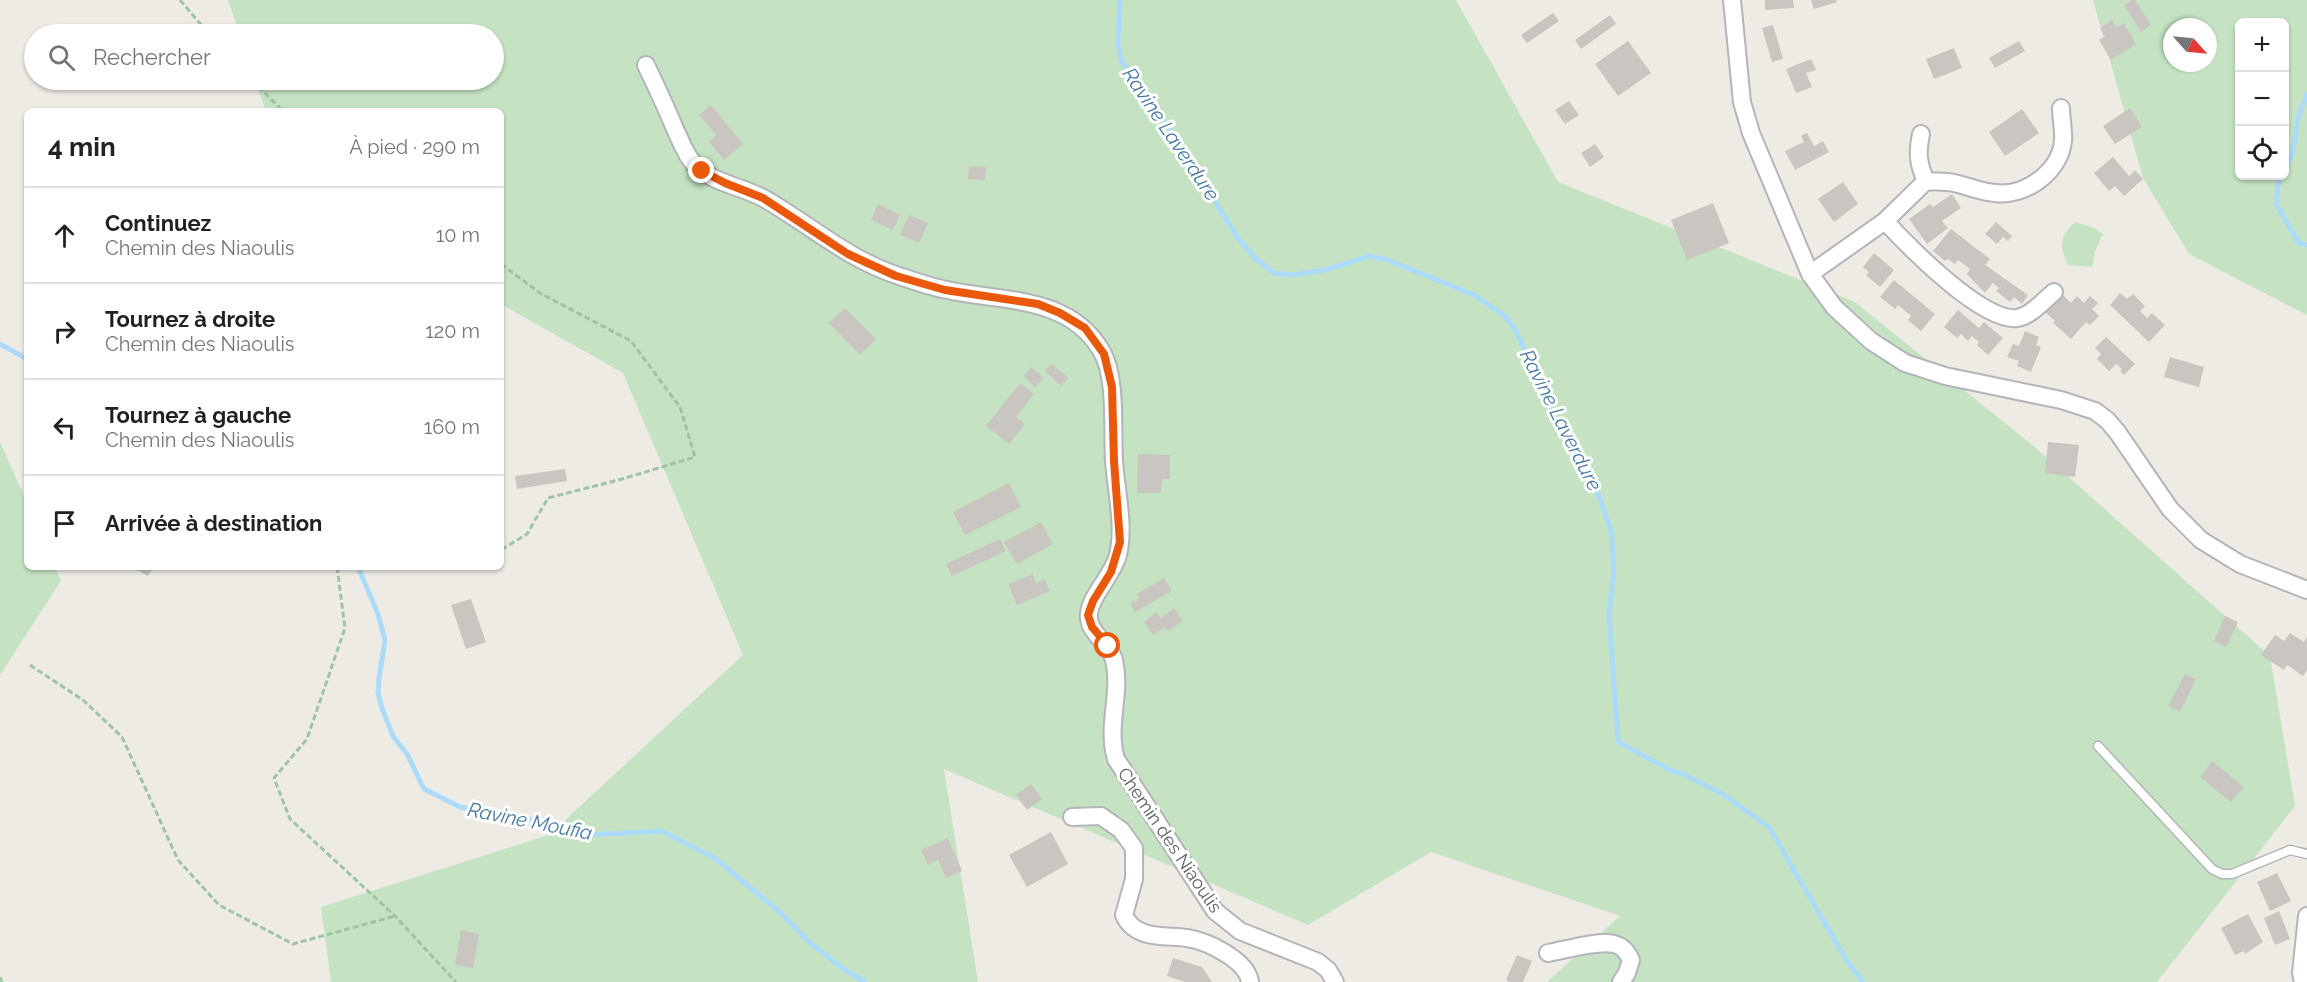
<!DOCTYPE html>
<html lang="fr">
<head>
<meta charset="utf-8">
<style>
	body { margin:0; font-family:Raleway,sans-serif; background:#f2f2f2; color:#202124 }
	.controls { position:absolute; right:18px; top:18px; display:grid; overflow:hidden; border-radius:9px; box-shadow:0 2px 4px #0004 }
	.controls button { width:54px; height:54px; display:grid; place-items:center; padding:0; border:0; border-bottom:2px solid #e0e0e0; background:#fff; color:#202124; font:30px sans-serif }
	.compass { position:absolute; left:2163px; top:18px; width:54px; height:54px; border-radius:50%; background:#fff; box-shadow:0 2px 4px #0004; rotate:117deg }
	.stop { position:absolute; width:18px; height:18px; margin:-14px; border:4px solid #ea580c; border-radius:50%; background:#fff }
	.stop.end { background:#ea580c; border-color:#fff; box-shadow:0 2px 6px #0008 }
	.list { margin:0; padding:0; list-style:none }
	h2 { display:flex; justify-content:space-between; align-items:center; height:78px; margin:0; padding:0 24px; font-size:26px }
	h2 small { font-size:20px; font-weight:400; color:#757577 }
	.list li { display:grid; grid-template-columns:39px 1fr auto; gap:18px; align-items:center; box-sizing:border-box; height:96px; padding:0 24px; border-top:2px solid #e0e0e0 }
	.list b { display:block; font-size:22px; white-space:nowrap }
	.list p { margin:0; font-size:20px; white-space:nowrap; color:#757577 }
	.list em { font-size:20px; font-style:normal; color:#757577 }
	.icon { flex:none; width:33px; height:33px; fill:none; stroke:currentColor; stroke-width:2; stroke-linecap:round; stroke-linejoin:round }
	.map { position:relative; flex:none; width:2307px; height:982px; overflow:hidden }
	.search { position:absolute; background:#fff; box-shadow:0 2px 4px #0004; left:24px; top:24px; width:480px; height:66px; display:flex; align-items:center; gap:15px; box-sizing:border-box; padding:0 21px; border-radius:33px; color:#757577; font-size:22px }
	.panel { position:absolute; background:#fff; box-shadow:0 2px 4px #0004; left:24px; top:108px; width:480px; height:462px; border-radius:9px }
	.map>svg:first-child { display:block }
</style>
</head>
<body>
<div class="map">
<svg width="2307" height="982" viewBox="0 0 2307 982">
	<rect width="100%" height="100%" fill="#eeebe5"/>
	<path fill="#c5e3c3" fill-rule="evenodd" d="M228 0H1456L1558 182 1855 302 2036 448 2270 656 2295 806 2157 982H1547L1620 916 1431 852 1308 925 944 769 978 982H331L321 907 549 835 743 655 623 373 501 304V111H266L255 80H494V34H240Z
		M2093 0H2307V315L2189 254 2143 178ZM2240 22H2284V176H2240ZM2172 27H2208V63H2172Z
		M2075 222 2094 228 2103 234 2095 251 2092 267 2068 265C2059 246 2059 238 2075 222Z
		M0 442 27 503V567H55L61 581 0 675Z"/>
	<g fill="none" stroke-linecap="round" stroke-linejoin="round">
		<path stroke="#abdbf8" stroke-width="5" d="M1120 0 1118 44 1122 62 1147 93 1238 238 1256 259 1274 273 1293 275 1325 270 1369 256 1388 260 1474 295 1505 316 1517 333 1563 435 1595 485 1611 531 1614 571 1609 615 1618 742 1672 771 1681 773 1721 793 1769 827 1847 961 1863 982
			M2284 172 2293 151 2298 118 2307 94
			M2282 176 2279 179 2276 204 2299 243 2307 245
			M0 344 27 359
			M358 567 378 614 385 640 379 679 378 693 382 708 393 736 407 754 424 789 460 807 517 816 586 835 662 831 716 859 783 915 808 941 842 968 865 982"/>
	</g>
	<path fill="#c9c6c2" d="M1765 0H1793L1794 8 1765 10Z
		M1811 0H1836L1837 2 1814 9Z
		M2132 0H2135L2151 25 2141 32 2124 5Z
		M1553 13 1559 21 1527 43 1521 35Z
		M1610 15 1616 24 1581 49 1575 40Z
		M2112 20 2117 27 2124 23 2136 44 2111 60 2099 40 2105 36 2100 28Z
		M1773 25 1783 59 1772 62 1762 28Z
		M1628 41 1651 73 1618 96 1595 64Z
		M2019 41 2025 51 1995 68 1989 58Z
		M1954 48 1962 68 1934 79 1926 59Z
		M1811 59 1816 70 1806 73 1812 87 1796 93 1786 69Z
		M1569 101 1579 115 1565 124 1555 110Z
		M711 105 743 144 724 160 709 142 716 135 699 115Z
		M2130 108 2142 127 2115 144 2103 126Z
		M2022 109 2039 133 2005 156 1989 132Z
		M1807 133 1814 146 1823 141 1829 152 1795 170 1785 151 1804 142 1801 136Z
		M1595 144 1604 157 1590 167 1581 153Z
		M2113 157 2129 176 2135 170 2143 179 2124 196 2115 186 2109 191 2094 173Z
		M969 166 986 167 985 180 968 179Z
		M1843 182 1858 204 1834 222 1818 199Z
		M1952 194 1961 208 1942 221 1948 228 1927 244 1909 219 1930 204 1933 207Z
		M1713 203 1729 243 1687 260 1671 220Z
		M878 204 900 215 893 230 871 220Z
		M909 215 928 223 919 243 900 235Z
		M1996 222 2012 236 2008 241 2003 237 1997 244 1985 234Z
		M1951 229 1990 259 1985 265 2028 295 2022 304 2014 297 2010 302 1996 291 1999 288 1993 283 1985 293 1967 274 1970 269 1958 260 1955 264 1948 259 1945 261 1933 251Z
		M1874 253 1894 270 1880 287 1866 275 1869 272 1863 267Z
		M1894 280 1935 314 1921 331 1908 320 1911 316 1898 305 1895 309 1880 297Z
		M2120 293 2127 299 2133 294 2145 306 2140 311 2147 318 2152 313 2165 325 2149 342 2110 305Z
		M2063 295 2071 303 2077 296 2084 303 2090 296 2098 303 2092 309 2099 316 2090 325 2086 322 2071 339 2053 323 2055 321 2044 311Z
		M845 308 876 339 860 355 829 323Z
		M1958 310 1979 328 1984 322 2003 338 1988 355 1977 345 1979 342 1972 336 1968 341 1961 334 1957 338 1944 327Z
		M2025 331 2039 337 2036 345 2041 347 2031 372 2017 366 2019 361 2007 357 2013 344 2019 346Z
		M2106 337 2135 364 2124 375 2120 371 2122 369 2116 364 2109 371 2097 359 2101 354 2095 348Z
		M2170 357 2204 367 2199 387 2164 377Z
		M1051 363 1068 378 1061 386 1045 371Z
		M1031 367 1044 378 1035 387 1023 376Z
		M1020 383 1034 394 1016 417 1025 424 1009 444 986 426Z
		M2048 442 2079 445 2075 477 2045 473Z
		M1138 454 1170 455V479H1162L1161 493H1137Z
		M565 469 567 481 517 489 515 476Z
		M1009 483 1021 507 965 535 953 512Z
		M1041 522 1053 544 1017 564 1004 542Z
		M1000 539 1006 551 952 576 946 564Z
		M132 567H153L148 576Z
		M1033 574 1036 583 1045 579 1050 591 1017 605 1008 584Z
		M1164 578 1172 591 1135 612 1130 604 1139 599 1137 594Z
		M471 599 486 642 466 649 451 605Z
		M1174 608 1183 621 1168 631 1165 627 1153 635 1144 622 1156 612 1161 618Z
		M2225 616 2238 622 2226 647 2214 641Z
		M2290 633 2304 642 2307 637V670L2303 676 2287 665 2284 670 2261 655 2275 635 2284 641Z
		M2185 674 2196 679 2180 712 2168 706Z
		M2212 761 2244 787 2231 802 2200 777Z
		M1031 784 1042 799 1027 810 1016 795Z
		M1051 832 1068 864 1027 887 1009 855Z
		M948 838 962 871 946 878 938 860 928 865 921 850Z
		M2277 873 2291 901 2270 911 2257 882Z
		M2279 911 2290 939 2275 945 2264 918Z
		M2248 914 2263 942 2245 954 2244 951 2235 955 2221 928Z
		M461 930 479 934 473 968 455 965Z
		M1517 955 1532 961 1523 982H1510L1506 980Z
		M1173 958 1202 967 1212 982H1185L1167 976Z"/>
	<g fill="none" stroke-linecap="round" stroke-linejoin="round">
		<g stroke="#b2b5b9" stroke-width="11">
			<path id="lane" d="M2098 746 2212 869 2222 874H2232L2290 850 2307 854"/>
		</g>
		<g stroke="#b2b5b9" stroke-width="20">
			<path id="street" d="M1732 0 1742 102 1751 133 1810 274 1834 307 1871 341 1905 363 1945 376 2061 400 2095 411 2107 420 2118 433 2170 509 2201 540 2240 564 2307 590
				M646 65C656 86 666 107 675 129 681 141 685 154 694 164 713 184 742 186 765 199 810 225 849 260 899 276 914 281 931 287 947 290 1002 302 1070 295 1102 352 1117 378 1112 430 1114 461 1116 491 1125 525 1118 555 1113 575 1091 595 1089 613 1086 632 1110 643 1114 660 1122 693 1106 726 1116 759L1215 911 1240 931 1318 962 1328 970 1335 982
				M1921 134C1917 152 1918 164 1926 181 1935 182 1945 181 1954 183 1968 186 1981 192 1995 193 2025 197 2060 172 2063 141 2064 131 2061 119 2061 108
				M1885 221C1908 246 1982 322 2017 318 2031 316 2043 301 2054 292
				M1810 274 1885 221 1926 181
				M1072 817 1101 816 1121 830 1134 848V879L1124 915C1135 940 1164 935 1187 938 1207 941 1247 960 1250 982
				M1548 953C1565 950 1598 940 1614 944 1623 946 1627 952 1631 960L1627 973 1621 982
				M2303 982 2301 973 2307 916"/>
		</g>
		<path stroke="#9ec4a5" stroke-width="3" stroke-dasharray="6 3" stroke-linecap="butt" d="M180 0 209 34
			M252 80 283 111
			M501 264 540 293 631 341 680 407 695 457 622 479 548 498 527 534 501 550
			M337 567 345 628 307 739 274 778 290 819 395 916 456 982
			M30 665 83 700 122 737 178 860 219 905 293 944 395 916
			M0 977 2 982"/>
		<use href="#lane" stroke="#fff" stroke-width="8"/>
		<use href="#street" stroke="#fff" stroke-width="16"/>
	</g>
	<g fill="none" stroke-linecap="round" stroke-linejoin="round">
		<path stroke="#ea580c" stroke-width="8" d="M702 171 725 183 763 198 848 254 896 276 945 290 1038 304 1060 313 1085 328 1104 354 1112 387 1114 461 1120 542 1111 572 1093 601 1088 615 1092 627 1108 646"/>
	</g>
	<g text-anchor="middle" dominant-baseline="central" stroke-width="6" stroke-linejoin="round" paint-order="stroke">
		<g font-size="18" fill="#5d6064" stroke="#fff">
			<text transform="translate(1170 840) rotate(56)">Chemin des Niaoulis</text>
		</g>
		<g font-size="20" font-style="italic" fill="#4678a1" stroke="#fff">
			<text transform="translate(1171 134) rotate(56)">Ravine Laverdure</text>
			<text transform="translate(1561 420) rotate(63)">Ravine Laverdure</text>
			<text transform="translate(530 821) rotate(11)">Ravine Moufia</text>
		</g>
	</g>
</svg>
<div class="controls">
<button>+</button>
<button>−</button>
<button><svg class="icon" aria-label="locate" viewBox="0 0 24 24"><circle cx="12" cy="12" r="6"/><path d="M12 2v4M12 18v4M2 12h4M18 12h4"/></svg></button>
</div>
<svg class="compass" viewBox="-18 -18 36 36"><path d="M0-13l5 13h-10z" fill="#e53935"/><path d="M0 13l5-13h-10z" fill="#757577"/></svg>
<div class="stop" style="left:1108px;top:646px"></div>
<div class="stop end" style="left:702px;top:171px"></div>
<div class="search"><svg class="icon" aria-label="search" viewBox="0 0 24 24"><circle cx="10" cy="10" r="6"/><path d="M15 15l6 6"/></svg>Rechercher</div>
<section class="panel">
<h2>4 min<small>À pied · 290 m</small></h2>
<ul class="list">
<li><svg class="icon" aria-label="ahead" viewBox="0 0 24 24"><path d="M12 20V5M6 11l6-6 6 6"/></svg><div><b>Continuez</b><p>Chemin des Niaoulis</p></div><em>10 m</em></li>
<li><svg class="icon" aria-label="right" viewBox="0 0 24 24"><path d="M7 20v-9h11M14 6l5 5-5 5"/></svg><div><b>Tournez à droite</b><p>Chemin des Niaoulis</p></div><em>120 m</em></li>
<li><svg class="icon" aria-label="left" viewBox="0 0 24 24"><path d="M17 20v-9H6M10 6l-5 5 5 5"/></svg><div><b>Tournez à gauche</b><p>Chemin des Niaoulis</p></div><em>160 m</em></li>
<li><svg class="icon" aria-label="arrive" viewBox="0 0 24 24"><path d="M6 21V4h12l-3 4 3 4H6"/></svg><div><b>Arrivée à destination</b></div></li>
</ul>
</section>
</div>
</body>
</html>
